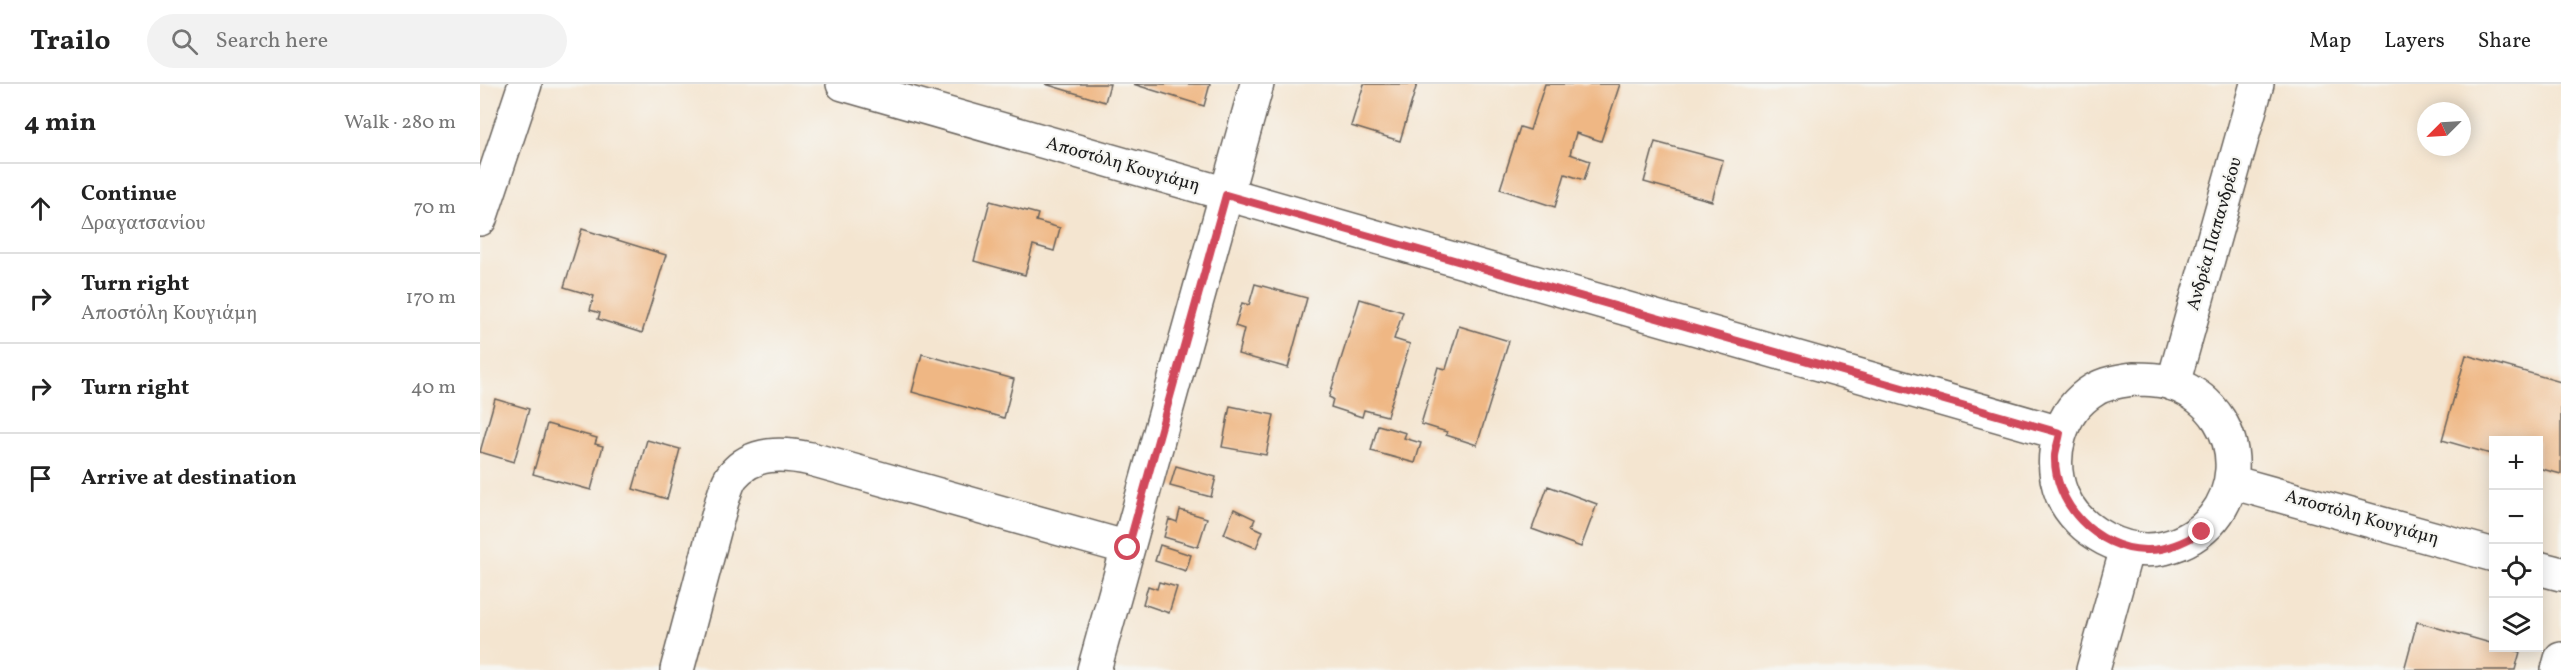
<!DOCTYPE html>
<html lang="en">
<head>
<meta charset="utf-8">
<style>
	body { margin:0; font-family:Vollkorn,serif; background:#f2f2f2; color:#222 }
	.controls { position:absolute; right:18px; bottom:18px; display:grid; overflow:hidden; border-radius:0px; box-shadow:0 3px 15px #0003 }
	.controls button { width:54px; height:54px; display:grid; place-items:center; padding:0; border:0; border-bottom:2px solid #e0e0e0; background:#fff; color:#222; font:30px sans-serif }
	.compass { position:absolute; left:1937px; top:18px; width:54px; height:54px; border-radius:50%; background:#fff; box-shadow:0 3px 15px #0003; rotate:246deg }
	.stop { position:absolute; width:18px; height:18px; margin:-14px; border:4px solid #d1495b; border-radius:50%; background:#fff }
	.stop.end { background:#d1495b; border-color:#fff; box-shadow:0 2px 6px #0008 }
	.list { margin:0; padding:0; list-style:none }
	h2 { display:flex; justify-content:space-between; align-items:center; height:78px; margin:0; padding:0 24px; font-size:26px }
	h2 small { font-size:20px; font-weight:400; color:#767676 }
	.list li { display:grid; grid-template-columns:39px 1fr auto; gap:18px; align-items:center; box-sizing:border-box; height:90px; padding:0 24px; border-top:2px solid #e0e0e0 }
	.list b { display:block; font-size:22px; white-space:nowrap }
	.list p { margin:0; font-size:20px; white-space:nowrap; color:#767676 }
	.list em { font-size:20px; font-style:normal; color:#767676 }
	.icon { flex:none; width:33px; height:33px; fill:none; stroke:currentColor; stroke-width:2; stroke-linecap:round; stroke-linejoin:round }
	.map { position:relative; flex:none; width:2081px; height:586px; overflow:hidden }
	header { display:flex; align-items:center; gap:36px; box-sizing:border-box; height:84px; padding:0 30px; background:#fff; border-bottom:2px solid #e0e0e0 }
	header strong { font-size:28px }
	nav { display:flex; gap:33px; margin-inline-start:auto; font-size:21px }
	.search { width:420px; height:54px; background:#f2f2f2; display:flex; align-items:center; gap:15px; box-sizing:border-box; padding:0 21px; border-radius:33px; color:#767676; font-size:22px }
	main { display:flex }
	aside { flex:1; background:#fff }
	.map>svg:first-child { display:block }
</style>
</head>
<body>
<header>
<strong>Trailo</strong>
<div class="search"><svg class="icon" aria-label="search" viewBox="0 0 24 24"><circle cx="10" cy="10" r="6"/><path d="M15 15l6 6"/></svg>Search here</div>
<nav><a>Map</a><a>Layers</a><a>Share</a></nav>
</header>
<main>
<aside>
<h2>4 min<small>Walk · 280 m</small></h2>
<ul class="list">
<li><svg class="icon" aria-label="ahead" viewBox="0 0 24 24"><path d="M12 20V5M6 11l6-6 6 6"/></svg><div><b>Continue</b><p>Δραγατσανίου</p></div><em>70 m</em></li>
<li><svg class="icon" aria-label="right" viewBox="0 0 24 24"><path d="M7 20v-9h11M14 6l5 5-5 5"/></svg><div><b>Turn right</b><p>Αποστόλη Κουγιάμη</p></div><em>170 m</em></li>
<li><svg class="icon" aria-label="right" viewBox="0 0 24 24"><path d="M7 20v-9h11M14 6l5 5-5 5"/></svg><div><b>Turn right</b></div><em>40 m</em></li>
<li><svg class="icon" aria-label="arrive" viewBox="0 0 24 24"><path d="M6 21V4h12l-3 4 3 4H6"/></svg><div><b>Arrive at destination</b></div></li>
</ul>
</aside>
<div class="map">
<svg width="2081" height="586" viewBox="0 0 2081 586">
	<rect width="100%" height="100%" fill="#f6f6f2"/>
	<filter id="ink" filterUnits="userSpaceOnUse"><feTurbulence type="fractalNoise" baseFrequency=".0167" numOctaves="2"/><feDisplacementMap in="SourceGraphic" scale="12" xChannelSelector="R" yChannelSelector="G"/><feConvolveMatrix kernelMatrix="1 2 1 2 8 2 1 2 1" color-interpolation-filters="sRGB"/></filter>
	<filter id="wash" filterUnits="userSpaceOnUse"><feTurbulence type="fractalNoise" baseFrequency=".008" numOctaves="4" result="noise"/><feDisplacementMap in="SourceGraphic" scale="24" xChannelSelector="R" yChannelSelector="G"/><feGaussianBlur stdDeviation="1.35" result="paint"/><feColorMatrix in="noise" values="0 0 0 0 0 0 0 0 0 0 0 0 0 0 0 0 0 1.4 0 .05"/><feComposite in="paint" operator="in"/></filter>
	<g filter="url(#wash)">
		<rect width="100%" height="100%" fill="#f4e5d0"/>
		<g id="blocks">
			<path fill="#efb784" d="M565 0H630L625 18Z
				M653 0H730L724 22Z
				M884 0H937L920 57 871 42Z
				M1065 0H1140L1121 57 1096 49 1090 70 1110 77 1104 96 1085 90 1075 123 1020 105 1040 43 1050 46Z
				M1175 58 1243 76 1232 117 1164 98Z
				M510 117 558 130 556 137 580 144 574 167 553 161 545 191 494 177Z
				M102 145 186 171 162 249 118 235 120 229 110 226 114 212 84 203Z
				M775 200 827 214 808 284 758 270 764 245 755 242 762 219 769 221Z
				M880 215 923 228 914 255 930 260 907 332 884 326 882 333 851 323 853 315 849 313Z
				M979 242 1029 257 997 361 966 351 967 348 941 340 958 283 966 285Z
				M442 270 534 295 524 334 432 308Z
				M1986 271 2081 298V390L2058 384V356H2014V371L1962 356Z
				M15 315 49 325 34 378 0 368Z
				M750 322 794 331 786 371 742 363Z
				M67 340 117 354 115 360 123 362 111 406 53 390Z
				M898 341 926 349 924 354 941 359 935 379 891 367Z
				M167 356 200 365 187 415 153 405Z
				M696 382 736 393 731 413 690 402Z
				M1068 402 1117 420 1101 463 1052 445Z
				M754 425 775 435 772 442 783 447 776 464 744 450Z
				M700 426 727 434 718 463 684 453 689 435 697 438Z
				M680 461 711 471 706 487 675 477Z
				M679 498 697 503 689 529 663 520 668 502 677 505Z
				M1937 538 2014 560V564H2025L2040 568 2035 586H1924Z"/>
		</g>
	</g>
	<g filter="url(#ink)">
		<use href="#blocks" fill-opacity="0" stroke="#68625b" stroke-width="1.5"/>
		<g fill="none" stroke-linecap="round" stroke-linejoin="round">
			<g stroke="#68625b" stroke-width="36">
				<path id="minor" d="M1693 300 1777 0
					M197 586 242 417C245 409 247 398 253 391 273 367 303 369 331 375L648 464
					M614 586 777 0
					M1613 586 1647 464
					M2078 586 2081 575"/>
			</g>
			<g stroke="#68625b" stroke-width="36">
				<path id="tertiary" d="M363 0 1580 349
					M0 135 45 0
					M1653 295C1666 295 1681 295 1694 300 1776 331 1770 443 1684 464 1646 473 1598 448 1582 411 1567 374 1579 327 1614 306 1625 299 1640 297 1653 295Z
					M1751 398 2014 471
					M2058 484 2081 490"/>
			</g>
			<use href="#minor" stroke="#fff" stroke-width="33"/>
			<use href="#tertiary" stroke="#fff" stroke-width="33"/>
		</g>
	</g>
	<g fill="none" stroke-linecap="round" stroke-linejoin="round" filter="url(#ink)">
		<path stroke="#d1495b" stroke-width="8" d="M648 464 746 111 1580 349C1579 356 1576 364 1575 371 1573 420 1617 465 1665 466 1686 467 1704 458 1722 448"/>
	</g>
	<g text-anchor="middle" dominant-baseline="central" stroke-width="4.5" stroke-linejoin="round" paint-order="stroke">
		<g font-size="18" fill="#1c1c1c" stroke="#f6f6f2">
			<text transform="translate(643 81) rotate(16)">Αποστόλη Κουγιάμη</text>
			<text transform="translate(1735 150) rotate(-74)">Ανδρέα Παπανδρέου</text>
			<text transform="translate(1882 434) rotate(16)">Αποστόλη Κουγιάμη</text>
		</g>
	</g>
</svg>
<div class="controls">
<button>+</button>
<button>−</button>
<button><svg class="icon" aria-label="locate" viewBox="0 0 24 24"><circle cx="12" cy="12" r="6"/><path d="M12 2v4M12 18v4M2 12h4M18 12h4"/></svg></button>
<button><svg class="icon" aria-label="layers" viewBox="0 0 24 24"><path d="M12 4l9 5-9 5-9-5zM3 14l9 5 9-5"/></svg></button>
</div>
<svg class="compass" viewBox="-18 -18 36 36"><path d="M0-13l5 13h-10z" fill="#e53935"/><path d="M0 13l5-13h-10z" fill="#767676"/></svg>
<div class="stop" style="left:648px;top:464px"></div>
<div class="stop end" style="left:1722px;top:448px"></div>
</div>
</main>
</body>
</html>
